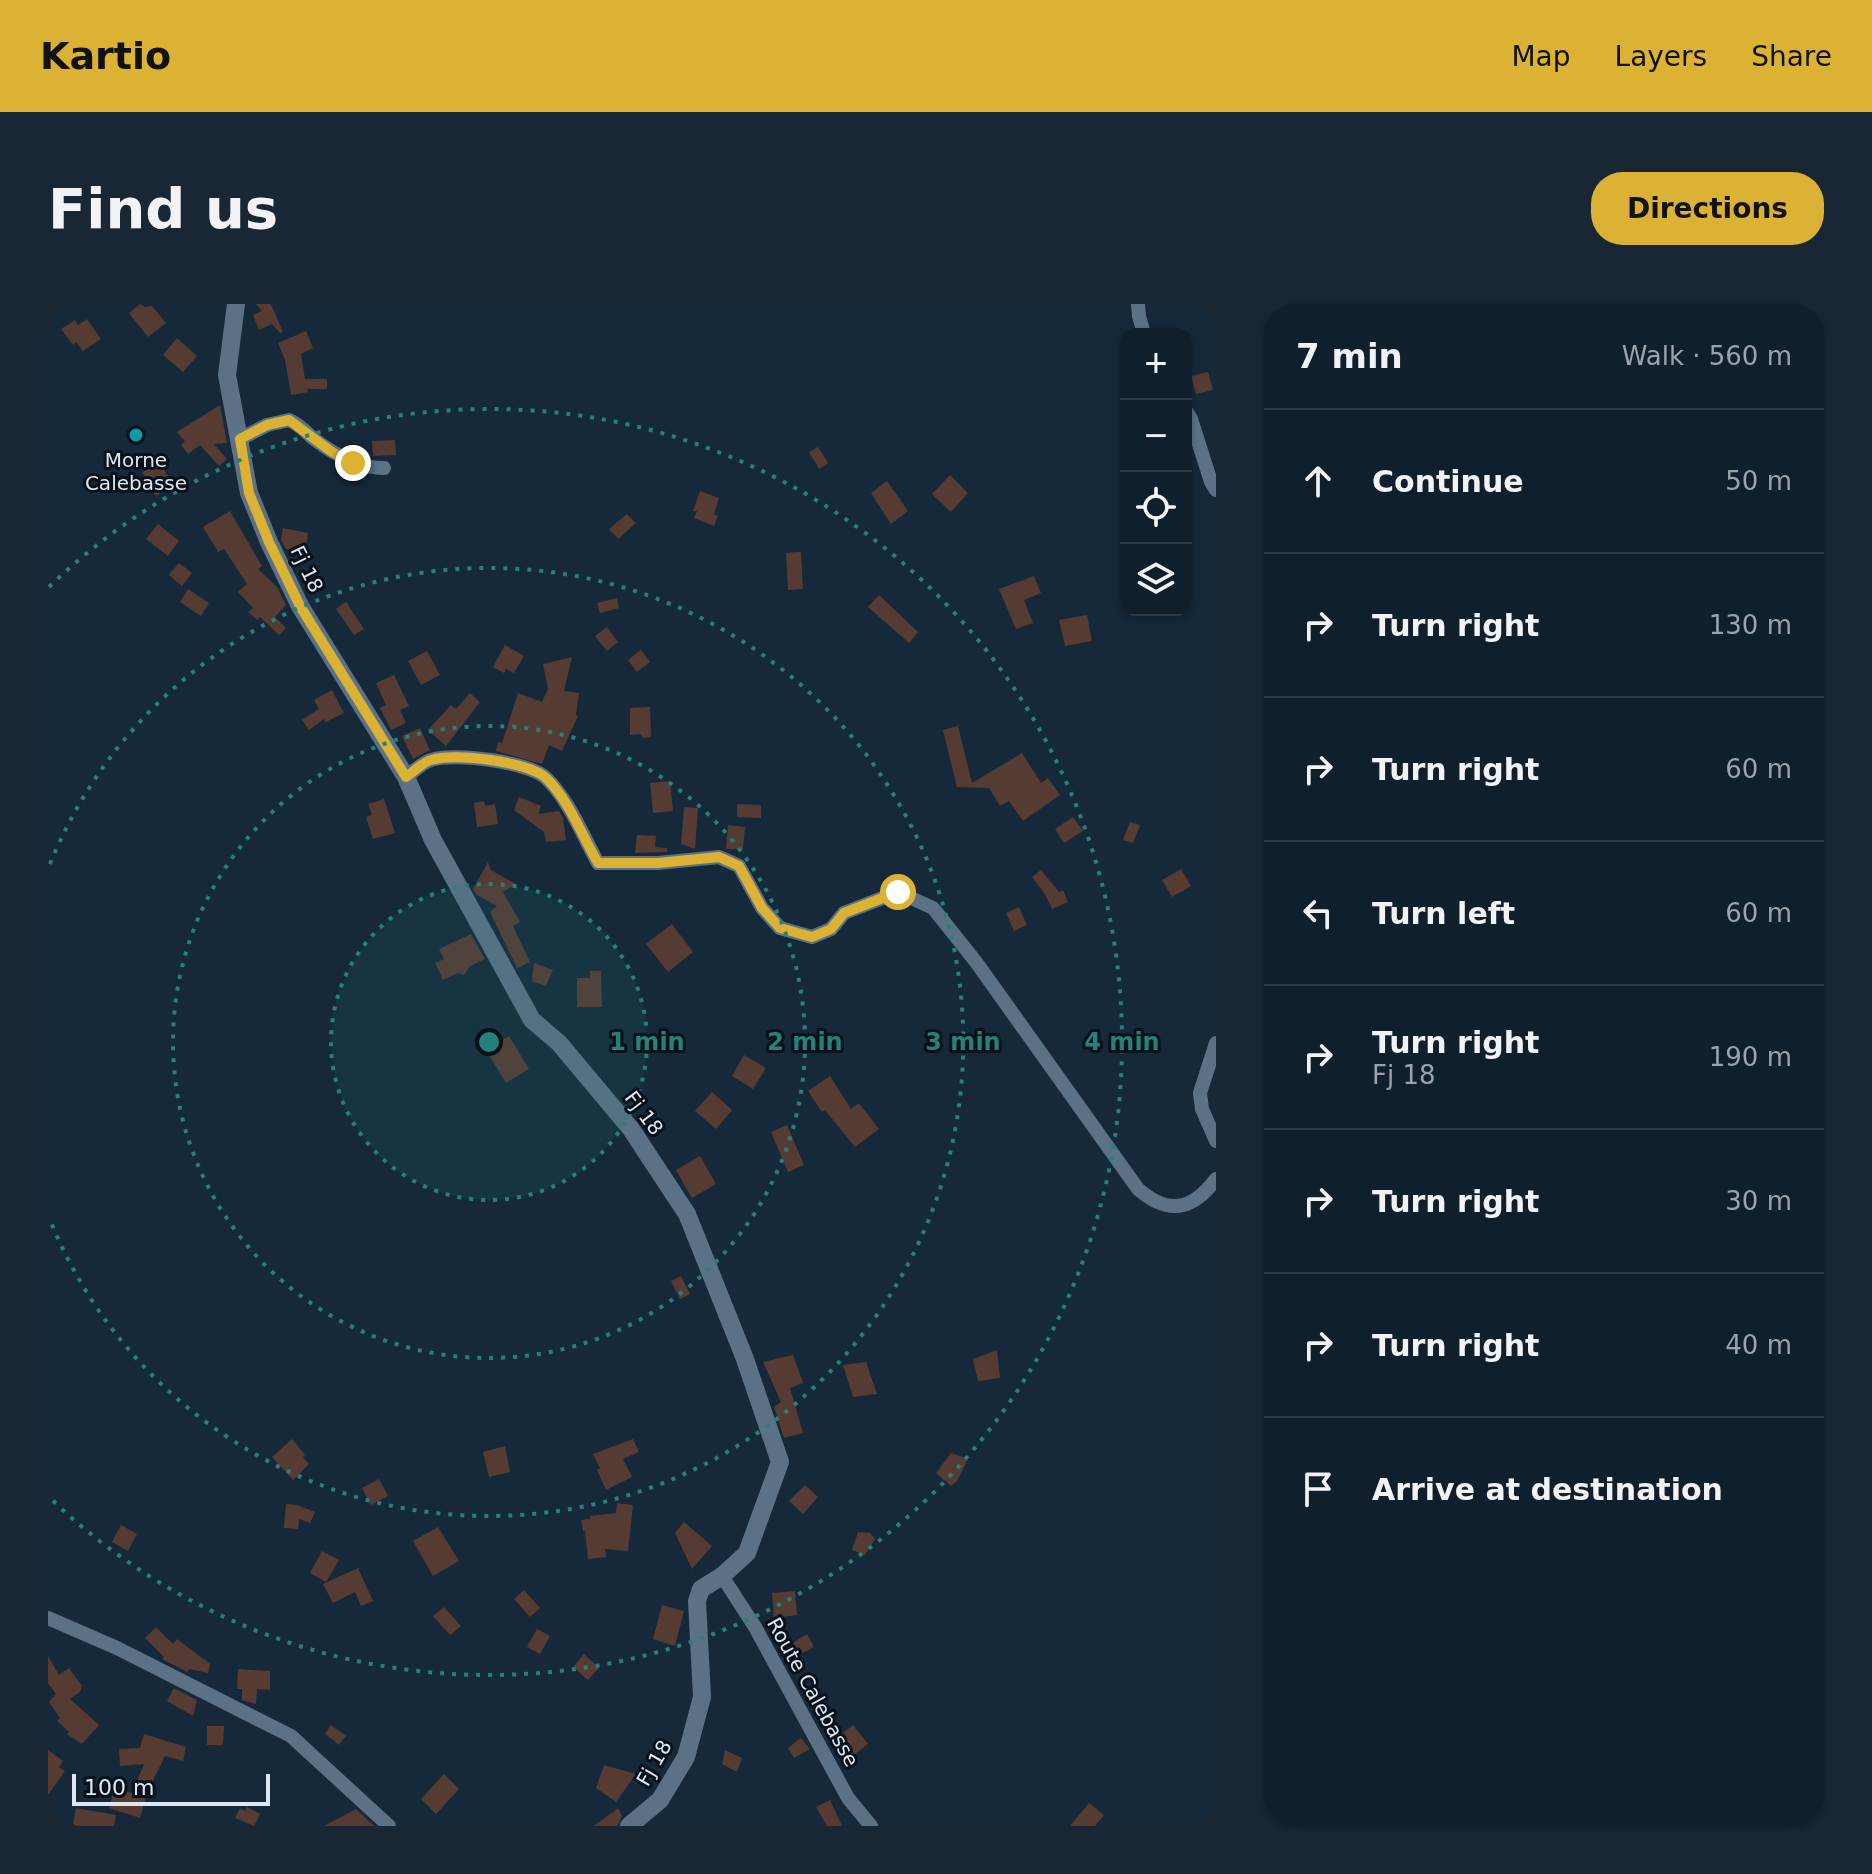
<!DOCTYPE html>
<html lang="en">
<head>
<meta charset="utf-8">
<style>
	body { margin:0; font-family:"DejaVu Sans",sans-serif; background:#192734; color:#f1f3f6 }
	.controls { position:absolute; right:24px; top:24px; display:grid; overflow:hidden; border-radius:16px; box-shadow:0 2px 6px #0004 }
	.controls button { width:72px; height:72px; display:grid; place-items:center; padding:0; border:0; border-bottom:2px solid #303d48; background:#101f2c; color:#f1f3f6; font:40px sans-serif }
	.scale { position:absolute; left:24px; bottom:20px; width:198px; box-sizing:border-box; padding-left:8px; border:4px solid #dce8f4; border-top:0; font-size:22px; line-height:28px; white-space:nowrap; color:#dce8f4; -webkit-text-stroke:6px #081119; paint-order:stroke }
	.stop { position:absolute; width:24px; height:24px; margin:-18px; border:6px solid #dbb233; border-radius:50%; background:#fff }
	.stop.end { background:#dbb233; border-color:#fff; box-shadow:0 2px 8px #0008 }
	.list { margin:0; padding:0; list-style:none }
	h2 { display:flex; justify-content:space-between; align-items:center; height:104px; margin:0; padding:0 32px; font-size:34px }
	h2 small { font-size:26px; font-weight:400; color:#9ca2a9 }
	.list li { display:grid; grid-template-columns:52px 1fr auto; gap:24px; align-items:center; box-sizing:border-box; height:144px; padding:0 32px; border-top:2px solid #303d48 }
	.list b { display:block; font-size:30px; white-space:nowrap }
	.list p { margin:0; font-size:26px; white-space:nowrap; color:#9ca2a9 }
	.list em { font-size:26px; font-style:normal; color:#9ca2a9 }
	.icon { flex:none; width:44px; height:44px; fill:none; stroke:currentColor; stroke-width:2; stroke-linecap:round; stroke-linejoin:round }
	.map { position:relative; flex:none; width:1168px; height:1522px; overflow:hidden; border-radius:32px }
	header { display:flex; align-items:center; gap:48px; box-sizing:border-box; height:112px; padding:0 40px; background:#dbb233; color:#111 }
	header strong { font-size:38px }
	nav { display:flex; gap:44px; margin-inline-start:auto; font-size:28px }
	.intro { display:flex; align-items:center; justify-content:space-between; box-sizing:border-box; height:192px; padding:0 48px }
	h1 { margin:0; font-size:56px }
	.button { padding:20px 36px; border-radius:32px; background:#dbb233; color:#111; font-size:28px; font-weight:700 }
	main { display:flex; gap:48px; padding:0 48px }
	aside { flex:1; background:#101f2c; border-radius:32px; box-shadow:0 2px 6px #0004 }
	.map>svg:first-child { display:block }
</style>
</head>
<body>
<header>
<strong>Kartio</strong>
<nav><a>Map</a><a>Layers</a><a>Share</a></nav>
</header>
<div class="intro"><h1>Find us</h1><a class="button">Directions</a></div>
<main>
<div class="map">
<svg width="1168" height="1522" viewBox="0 0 1168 1522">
	<rect width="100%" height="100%" fill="#15293a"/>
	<path fill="#563b33" d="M92 0 97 3 104 2 118 19 100 33 81 9Z
		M208 0H223L235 28 232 29 224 20 211 26 205 11 214 7Z
		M39 15 53 35 35 47 28 38 25 41 13 25 27 16 30 21Z
		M258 27 265 44 253 50 257 75H279V85H259L260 88 243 91 237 56 230 39Z
		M129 34 149 52 135 68 115 51Z
		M1160 68 1165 86 1148 90 1143 72Z
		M172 101 179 139 166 140 179 155 171 162 152 141 140 150 133 141 137 138 129 128Z
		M347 136 348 151 325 152 324 137Z
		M770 143 780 159 771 165 761 148Z
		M112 158 125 182 108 192 94 168Z
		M902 171 920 189 903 208 884 190Z
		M839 177 860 207 843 220 823 189Z
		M652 187 671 194 666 210 670 212 666 222 646 214 649 207H645Z
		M182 207 214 262 210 265 229 283 238 301 227 313 238 324 231 331 212 313 209 316 200 308 205 304 190 288 199 280 176 245 170 248 155 223Z
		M579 210 588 219 570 235 561 225Z
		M110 220 131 237 120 252 98 235Z
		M235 224 260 229 257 249 238 245 233 236Z
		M749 248H753L755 285 740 286 738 249Z
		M131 259 144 269 134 282 121 271Z
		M986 272 993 289 976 296 985 319 968 325 951 285Z
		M140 285 161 299 153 312 132 298Z
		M831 291 870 328 861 339 820 303Z
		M569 294 571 304 552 309 549 299Z
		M298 298 316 325 306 331 288 305Z
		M1039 311 1044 337 1017 342 1011 316Z
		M559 323 570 338 559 347 547 332Z
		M457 341 476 352 466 369 458 365 456 369 445 363Z
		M593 346 602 358 589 368 580 356Z
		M379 347 392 371 373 381 360 357Z
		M524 353 516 387 531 389 528 411 530 412 514 447 501 441 494 460 448 447 450 438 454 439 470 389 494 398 500 385 495 360Z
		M346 371 361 402 352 406 358 419 343 426 332 404 338 401 328 379Z
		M284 386 296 409 278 418 276 415 261 426 254 416 271 405 266 396Z
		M422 389 432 398 398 442 380 426 403 401 408 405Z
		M602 403 603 433 595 434 592 430 582 431V404Z
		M910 422 924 479 974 449 993 479 1000 474 1012 491 975 517 961 497 952 502 941 484 909 483 895 426Z
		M372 424 382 446 365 455 354 432Z
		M622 477 625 507 605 509 602 479Z
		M471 493 493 502 490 510 511 507 515 514 518 536 498 538 496 528 466 506Z
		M336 495 347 529 325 535 318 513 324 511 320 500Z
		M436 497 437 502 447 500 450 520 429 523 426 499Z
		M689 500 713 501V514L689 513Z
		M636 503 650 504 647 545 633 540Z
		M1025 513 1035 527 1016 539 1007 525Z
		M1082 518 1092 521 1085 539 1075 536Z
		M680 521 697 523 695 545H678Z
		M589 531 608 532 607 543 619 544V548L587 549Z
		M440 558 443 566 468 580 455 588 472 618 465 622 482 658 469 664 442 608 449 602 429 591 425 585Z
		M1133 565 1143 582 1124 593 1114 576Z
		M993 566 1011 588 1015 586 1020 598 1004 605 997 590 984 573Z
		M971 603 979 621 966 627 958 609Z
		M624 620 645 648 620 668 598 640Z
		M423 630 437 655 422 662 416 671 410 669 395 676 387 659 396 655 391 645Z
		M486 659 505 666 498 682 484 677Z
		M542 667H553L554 703H529V674H542Z
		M461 732 481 765 458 779 438 746Z
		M696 751 718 764 705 785 684 772Z
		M782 772 803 805 811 799 831 825 807 843 777 806 774 808 760 787Z
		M664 788 684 806 668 825 647 807Z
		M739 821 756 861 740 868 723 828Z
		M652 852 668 880 644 894 628 866Z
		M633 972 642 990 632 995 623 977Z
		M949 1046 952 1074 930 1077 925 1055Z
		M745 1051 755 1079 742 1084 755 1129 736 1134 726 1103 733 1098 715 1058Z
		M818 1058 829 1090 805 1093 795 1061Z
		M244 1135 257 1151 255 1153 261 1160 245 1176 224 1153Z
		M585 1135 591 1148 575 1155 584 1173 558 1186 549 1166 552 1164 545 1150Z
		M457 1142 462 1168 441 1173 435 1148Z
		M903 1149 920 1155 909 1177 903 1182 888 1169Z
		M331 1175 340 1192 323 1201 314 1184Z
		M757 1181 770 1193 755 1210 741 1197Z
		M569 1199 585 1201 580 1247 557 1245 558 1253 540 1255 537 1227H535L533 1216 542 1215V1212L568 1209Z
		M238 1200 249 1201 267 1208 262 1219 251 1215 250 1225 236 1224Z
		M636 1218 664 1242 644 1265 627 1229Z
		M73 1221 89 1230 80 1247 64 1238Z
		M390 1223 411 1257 385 1272 365 1237Z
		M810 1228 822 1229 827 1235 817 1251 804 1246Z
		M274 1247 291 1256 278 1278 262 1269Z
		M310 1264 325 1297 313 1302 307 1288 285 1299 275 1280Z
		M476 1286 492 1304 482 1313 466 1295Z
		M747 1287 749 1311 726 1314 724 1289Z
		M614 1301 636 1307 627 1342 605 1335Z
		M396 1303 413 1322 402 1331 385 1312Z
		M108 1323 125 1340 129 1335 162 1360 160 1369 142 1365 139 1368 114 1355 116 1353 97 1334Z
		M489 1325 502 1332 492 1350 479 1343Z
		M759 1330 766 1343 747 1353 740 1342Z
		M536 1350 551 1364 540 1376 525 1363Z
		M0 1352 11 1371 21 1364 34 1382 32 1388 22 1395 51 1421 34 1440 19 1430 21 1428 9 1417 12 1414 1 1398 8 1390 0 1379Z
		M190 1365 222 1367V1386L209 1385 208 1400 194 1396V1385H189Z
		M126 1384 149 1396 145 1412 119 1397Z
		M283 1421 298 1432 291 1441 277 1430Z
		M805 1421 820 1440 801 1455 786 1436Z
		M159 1422H176L175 1441H159Z
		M96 1430 138 1443 135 1457 117 1452 99 1489 92 1514 61 1504 67 1483 84 1489 96 1460 72 1462 71 1445 92 1444Z
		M753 1434 762 1445 746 1454 740 1444Z
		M0 1446 15 1457 11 1463 17 1467 0 1491Z
		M677 1446 694 1454 689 1468 674 1460Z
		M556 1461 588 1470 568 1498 548 1484Z
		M396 1470 411 1485 388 1510 373 1495Z
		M782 1496 794 1522H779L768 1503Z
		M1041 1499 1056 1511 1047 1522H1022Z
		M199 1503 212 1510 206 1522 187 1514 192 1504 197 1507Z
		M28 1504 68 1511 66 1522H28L25 1520Z
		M570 1504 574 1512 569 1522H546Z
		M308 1505 326 1522H276Z"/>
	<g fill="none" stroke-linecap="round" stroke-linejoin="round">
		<path stroke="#5b7186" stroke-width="14" d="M1090 0 1091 12 1096 30
			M1138 107 1143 115 1163 178 1168 186
			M192 135 219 121 241 116C251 120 258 128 266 135 287 151 310 164 336 164
			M358 473C365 468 375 458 383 456 406 448 481 458 498 474 521 496 535 532 550 559H610L671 553 691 562 714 604 732 624 764 633 783 625 796 609 850 588 885 604 928 658 1090 885C1120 911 1144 907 1168 875
			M1168 739 1152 789 1154 805 1168 837
			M674 1272 707 1323 800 1494 823 1522
			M0 1314 69 1344 243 1432 341 1522"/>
		<path stroke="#5b7186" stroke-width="18" d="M188 0 179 71 201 189 221 238 252 302 358 473 385 536 484 716 511 739 583 825 639 910 697 1055 732 1158 699 1249 674 1272 653 1285 649 1297 654 1393 638 1453 612 1496 581 1522"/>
	</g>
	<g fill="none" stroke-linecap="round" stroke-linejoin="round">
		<path stroke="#dbb233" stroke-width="10" d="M305 159 284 148 241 116 219 121 192 135 201 189 221 238 252 302 358 473C365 468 375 458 383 456 406 448 481 458 498 474 521 496 534 532 550 559H610L671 553 691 562 714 604 732 624 764 633 783 625 796 609 850 588"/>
	</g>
	<circle cx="441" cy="738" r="158" fill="#24817b" fill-opacity=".12"/>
	<g fill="none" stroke="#24817b" stroke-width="4" stroke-dasharray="4 8">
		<circle cx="441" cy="738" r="158"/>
		<circle cx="441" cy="738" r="316"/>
		<path d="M2 560A474 474 0 1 1 2 916"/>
		<path d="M1 283A633 633 0 1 1 1 1193"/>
	</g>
	<circle fill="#0f9aa8" stroke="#081119" stroke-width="3" cx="88" cy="131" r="8"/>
	<g text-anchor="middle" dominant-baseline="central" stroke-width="6" stroke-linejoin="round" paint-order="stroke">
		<g font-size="20" fill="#dce8f4" stroke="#081119">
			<text x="88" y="156">Morne<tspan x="88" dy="23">Calebasse</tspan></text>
		</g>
		<g font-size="20" fill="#dce8f4" stroke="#081119">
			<text transform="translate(259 265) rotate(64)">Fj 18</text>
			<text transform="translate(596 809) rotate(53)">Fj 18</text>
			<text transform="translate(765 1388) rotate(61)">Route Calebasse</text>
			<text transform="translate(606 1459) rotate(-60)">Fj 18</text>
		</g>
	</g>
	<circle cx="441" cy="738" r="12" fill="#24817b" stroke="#081119" stroke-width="4"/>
	<g font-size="24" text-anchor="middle" font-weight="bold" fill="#24817b" stroke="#081119" stroke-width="6" stroke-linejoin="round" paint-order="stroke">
		<text x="599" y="746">1 min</text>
		<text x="757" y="746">2 min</text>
		<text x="915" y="746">3 min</text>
		<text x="1074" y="746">4 min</text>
	</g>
</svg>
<div class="controls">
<button>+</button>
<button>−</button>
<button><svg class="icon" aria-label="locate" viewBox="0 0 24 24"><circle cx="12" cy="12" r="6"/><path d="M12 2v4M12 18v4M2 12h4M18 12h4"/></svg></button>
<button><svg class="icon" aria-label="layers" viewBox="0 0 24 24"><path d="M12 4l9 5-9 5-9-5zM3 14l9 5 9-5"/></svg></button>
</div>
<div class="scale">100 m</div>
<div class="stop" style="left:850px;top:588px"></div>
<div class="stop end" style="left:305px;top:159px"></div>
</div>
<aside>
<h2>7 min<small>Walk · 560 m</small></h2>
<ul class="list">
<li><svg class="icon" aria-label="ahead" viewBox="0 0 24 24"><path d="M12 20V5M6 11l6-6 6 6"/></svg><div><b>Continue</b></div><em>50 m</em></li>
<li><svg class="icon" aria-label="right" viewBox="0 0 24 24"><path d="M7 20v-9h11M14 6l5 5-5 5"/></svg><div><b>Turn right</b></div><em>130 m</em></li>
<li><svg class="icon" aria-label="right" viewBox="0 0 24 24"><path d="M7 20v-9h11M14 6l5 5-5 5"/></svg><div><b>Turn right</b></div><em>60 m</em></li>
<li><svg class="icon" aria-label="left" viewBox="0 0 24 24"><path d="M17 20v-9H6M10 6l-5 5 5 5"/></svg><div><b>Turn left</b></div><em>60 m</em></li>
<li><svg class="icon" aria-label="right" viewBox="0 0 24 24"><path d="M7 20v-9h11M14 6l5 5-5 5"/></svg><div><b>Turn right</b><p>Fj 18</p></div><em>190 m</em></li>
<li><svg class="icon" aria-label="right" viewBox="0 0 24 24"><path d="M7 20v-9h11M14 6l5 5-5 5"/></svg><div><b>Turn right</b></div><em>30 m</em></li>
<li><svg class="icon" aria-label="right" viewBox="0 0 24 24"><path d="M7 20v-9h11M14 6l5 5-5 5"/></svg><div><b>Turn right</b></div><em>40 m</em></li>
<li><svg class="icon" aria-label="arrive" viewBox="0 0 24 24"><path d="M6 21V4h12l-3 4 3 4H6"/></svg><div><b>Arrive at destination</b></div></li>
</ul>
</aside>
</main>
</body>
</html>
